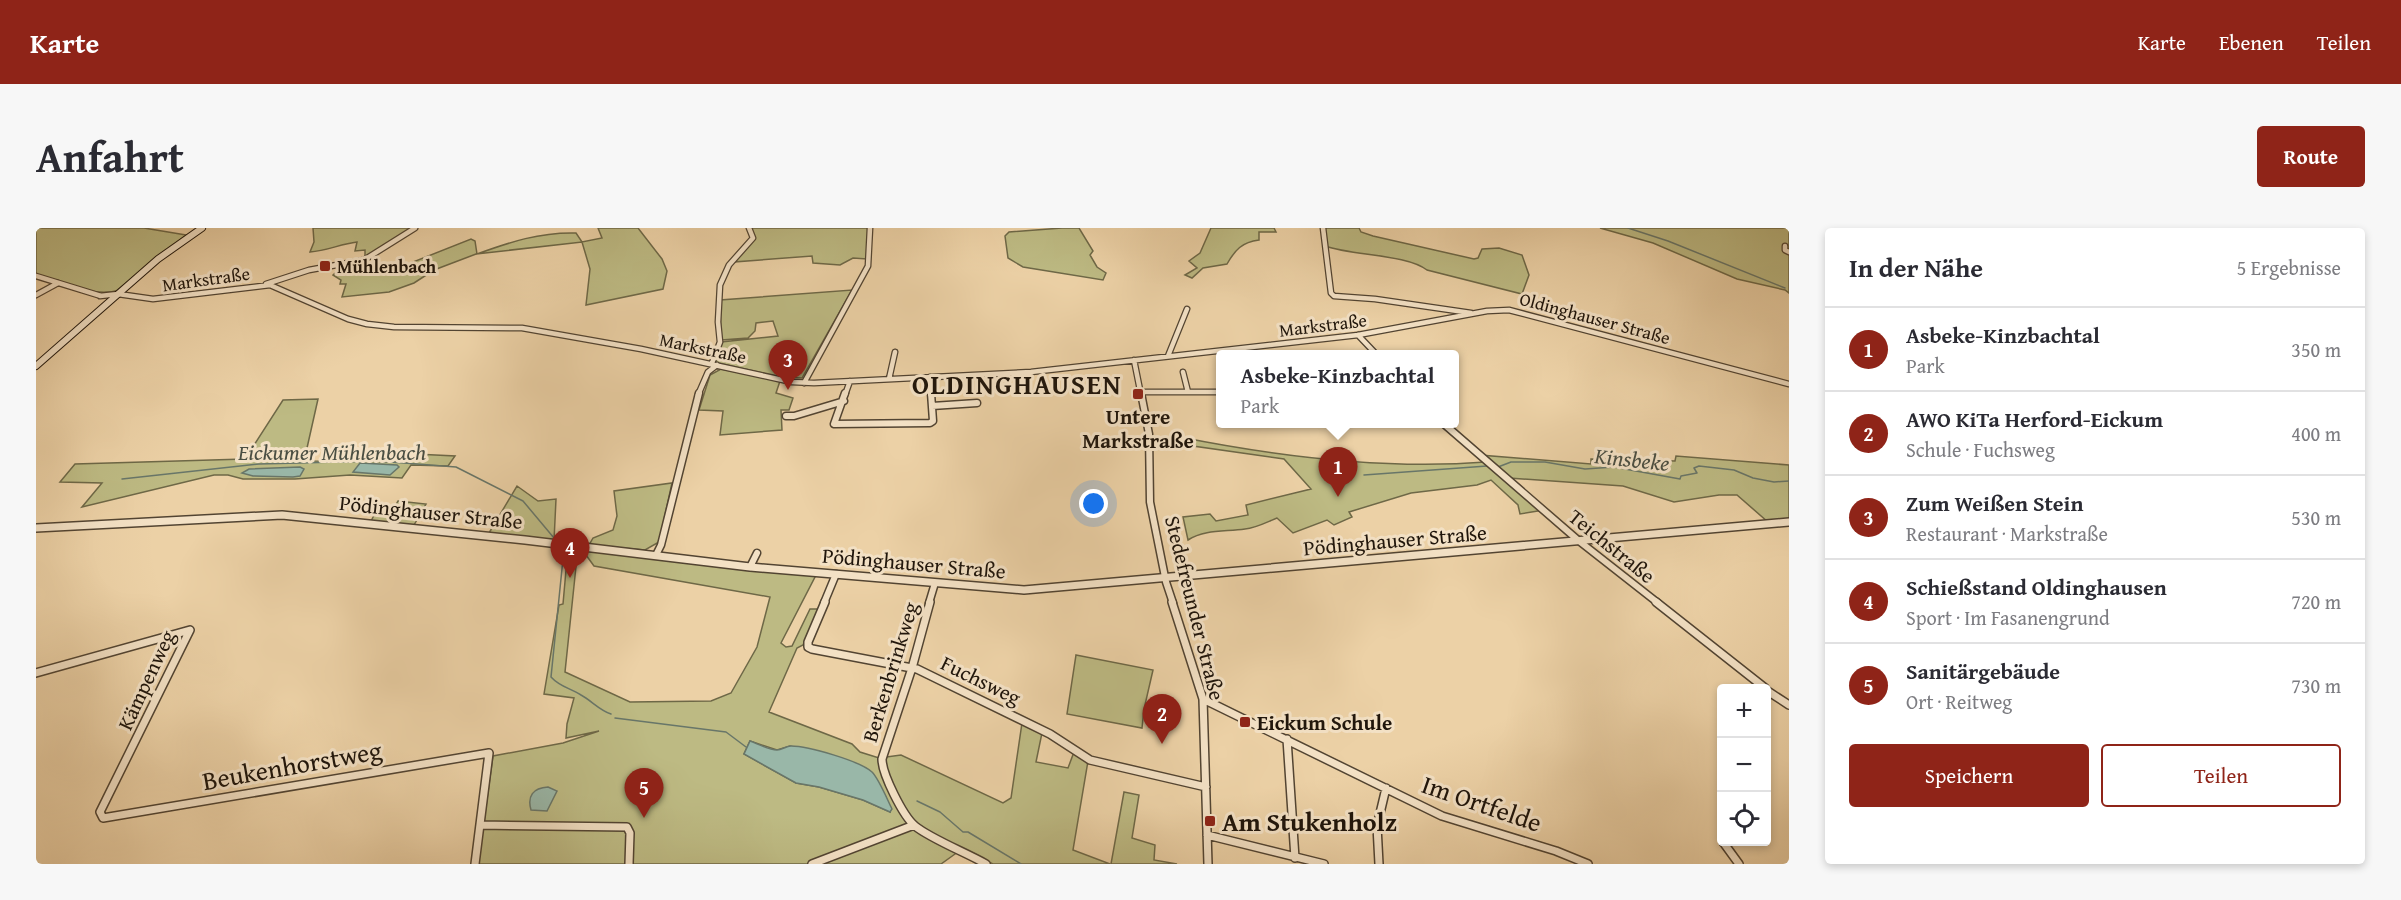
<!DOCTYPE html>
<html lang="de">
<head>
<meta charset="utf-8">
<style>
	body { margin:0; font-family:"Gentium Book Plus",serif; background:#f7f7f7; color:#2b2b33 }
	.controls { position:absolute; right:18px; bottom:18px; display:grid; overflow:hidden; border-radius:6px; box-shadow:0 3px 9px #0003 }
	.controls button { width:54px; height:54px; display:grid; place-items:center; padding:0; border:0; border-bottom:2px solid #e1e1e2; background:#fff; color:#2b2b33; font:30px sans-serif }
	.you { position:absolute; left:1058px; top:276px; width:21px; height:21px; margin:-15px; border:4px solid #fff; border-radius:50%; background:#1a73e8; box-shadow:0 0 0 9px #1a73e833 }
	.badge { display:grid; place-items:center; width:39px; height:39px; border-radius:50%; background:#8f2418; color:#fff; font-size:20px; font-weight:700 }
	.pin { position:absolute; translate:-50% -50px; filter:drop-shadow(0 2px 3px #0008) }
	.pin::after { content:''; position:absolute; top:32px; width:21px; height:18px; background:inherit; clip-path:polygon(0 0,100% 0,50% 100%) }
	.popup { position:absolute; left:1180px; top:122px; width:243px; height:78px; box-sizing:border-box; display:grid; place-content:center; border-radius:6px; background:#fff; filter:drop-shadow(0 2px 4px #0005); font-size:20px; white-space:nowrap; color:#7c7c81 }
	.popup b { font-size:22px; color:#2b2b33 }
	.popup::after { content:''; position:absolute; left:50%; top:100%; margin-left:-12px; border:12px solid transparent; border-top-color:#fff }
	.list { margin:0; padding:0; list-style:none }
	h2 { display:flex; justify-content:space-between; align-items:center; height:78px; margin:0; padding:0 24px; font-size:26px }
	h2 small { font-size:20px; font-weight:400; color:#7c7c81 }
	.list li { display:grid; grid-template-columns:39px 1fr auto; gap:18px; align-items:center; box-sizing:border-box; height:84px; padding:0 24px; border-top:2px solid #e1e1e2 }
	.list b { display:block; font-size:22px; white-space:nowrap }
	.list p { margin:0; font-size:20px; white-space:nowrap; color:#7c7c81 }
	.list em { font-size:20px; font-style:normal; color:#7c7c81 }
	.actions { display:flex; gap:12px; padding:18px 24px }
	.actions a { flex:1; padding:14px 0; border:2px solid #8f2418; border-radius:6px; text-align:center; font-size:21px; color:#8f2418 }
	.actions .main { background:#8f2418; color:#fff }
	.icon { flex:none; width:33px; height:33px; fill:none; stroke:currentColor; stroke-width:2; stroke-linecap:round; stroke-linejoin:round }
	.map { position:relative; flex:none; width:1753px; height:636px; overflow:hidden; border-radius:6px }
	header { display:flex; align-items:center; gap:36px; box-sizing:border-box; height:84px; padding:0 30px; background:#8f2418; color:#fff }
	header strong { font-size:28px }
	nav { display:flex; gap:33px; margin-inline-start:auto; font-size:21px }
	.intro { display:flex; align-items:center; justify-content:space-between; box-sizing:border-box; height:144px; padding:0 36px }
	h1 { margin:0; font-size:42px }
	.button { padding:15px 27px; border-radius:6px; background:#8f2418; color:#fff; font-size:21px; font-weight:700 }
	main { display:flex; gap:36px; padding:0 36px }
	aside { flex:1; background:#fff; border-radius:6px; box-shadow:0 3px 9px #0003 }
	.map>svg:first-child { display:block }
</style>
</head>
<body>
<header>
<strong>Karte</strong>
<nav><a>Karte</a><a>Ebenen</a><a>Teilen</a></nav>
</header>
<div class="intro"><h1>Anfahrt</h1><a class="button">Route</a></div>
<main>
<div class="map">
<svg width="1753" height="636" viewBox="0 0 1753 636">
	<rect width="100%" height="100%" fill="#ecd1a6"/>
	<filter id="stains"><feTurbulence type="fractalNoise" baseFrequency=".00333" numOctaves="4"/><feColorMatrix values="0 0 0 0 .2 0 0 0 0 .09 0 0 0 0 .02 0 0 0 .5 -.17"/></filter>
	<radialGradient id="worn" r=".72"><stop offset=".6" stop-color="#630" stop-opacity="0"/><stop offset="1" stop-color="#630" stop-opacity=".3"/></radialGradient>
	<path fill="#bdba83" stroke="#6e6847" stroke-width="1.5" fill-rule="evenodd" d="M0 0H108L150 7 80 63C54 69 25 53 0 46Z
		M277 0H377L329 29V22L319 23 321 14C304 16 291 23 274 24L278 14Z
		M562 0H602L626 31 631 43 627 61 550 77 554 41 546 14 440 26 398 42 378 55 353 64 306 69 310 56H304L305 52 297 47C315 28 326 36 347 46L435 11 439 13 441 26C474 14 504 4 540 5L546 14 566 10Z
		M715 0H832L831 31 817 30 804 37 777 35 776 28 697 34 718 11Z
		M1026 0H1043L1057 23 1054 27 1061 39 1070 45 1067 52 987 39 972 30 969 8 973 4Z
		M1175 0H1238L1240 4H1223V12C1206 14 1199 22 1191 36L1167 40 1156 50 1149 47 1161 40 1153 33 1164 25Z
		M1285 0H1323L1325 4 1337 8 1438 31 1442 30 1446 21 1463 20 1486 27 1493 47 1486 66 1391 42C1370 26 1317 28 1289 18Z
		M1564 0H1753V23L1746 22 1753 25V65L1749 62 1701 51 1617 15Z
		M816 62 766 150 744 149 678 134 685 114 742 108 737 93 720 95 719 103 712 110 685 112 684 72Z
		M685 141 744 153 740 165 757 170 753 182H745L746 202 684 207 687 183 663 182 674 147Z
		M282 171 271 220 278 233 373 234 379 226 419 228 412 238 375 237 366 250 314 247 259 251H207L192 247H178L46 279 66 255 24 254 39 236 209 231 247 172Z
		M1144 209C1244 229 1348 242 1450 234L1443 227 1555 236V231L1639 233 1640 228 1753 237V296L1732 294 1701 267H1683L1638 274 1587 258 1472 250 1508 282 1484 286 1482 277 1455 252 1441 257 1375 265 1313 284 1316 289 1298 297 1291 292 1257 305 1241 290C1231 294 1220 300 1209 301 1190 304 1169 301 1152 312L1147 289 1174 286 1180 293 1212 287 1210 277 1275 261 1248 231 1143 216Z
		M636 255 623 314 609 322 553 317 557 310 577 302 581 288 578 263Z
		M481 258 502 273 520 271 518 313 453 305Z
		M362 273 390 276 378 297 335 293 342 280H358Z
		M536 319 780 347 745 415 750 419 756 418 774 381H783L767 417 761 420 733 484 816 516 824 524 843 530 865 527 967 575 975 570 986 495 1006 505 1000 534 1032 540 1038 524 1052 533 1037 622 1074 636H957L926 621 905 636H442L457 528 527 515 563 503 530 510 531 496 538 470 508 466 523 377 527 376 531 331ZM550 327 558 338 734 369 721 419 695 465 675 473 594 474 529 444 541 329ZM714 513 741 522 754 518 806 531 846 564 850 569 854 584 827 572 783 559 760 555 708 526Z
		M1040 427 1117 442 1108 481 1106 500 1031 486Z
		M1088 564 1103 567 1096 610 1119 617 1118 632 1141 636H1075Z"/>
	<path fill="#99b7a8" stroke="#687669" stroke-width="1.5" d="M324 235 361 237 363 239 354 247 317 244Z
		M264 239 268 241 264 248 257 249 217 248 206 245 213 241Z
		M714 513C722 516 733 522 741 522 746 522 750 518 755 518 772 518 824 533 836 544 843 551 851 571 856 581L854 584 827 572 783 559 760 555 708 526Z
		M512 559 521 563 511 583 495 582C491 568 497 560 512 559Z"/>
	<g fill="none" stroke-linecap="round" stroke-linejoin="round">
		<path stroke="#687669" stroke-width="1.5" d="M1592 0 1632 13 1749 60
			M1462 239 1475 234H1509L1549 241 1578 239 1644 251 1645 248 1661 245 1658 240 1663 238 1698 242 1717 250 1738 254 1753 253
			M1328 247 1451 238
			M86 251 223 236 342 233 420 239 487 273 518 310
			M528 321 515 449C524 459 534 460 545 467 556 473 563 482 575 486
			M579 490 690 504 710 519
			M881 573 904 584 927 604H932L985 636"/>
		<g stroke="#524432" stroke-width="7">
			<path id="minor-far2" d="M1287 0 1295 65 1298 68 1339 71 1435 85
				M1749 18V22L1753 24
				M0 48 65 68
				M230 56 273 42 328 32 379 0
				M0 67 22 55
				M64 68 82 66 117 71 234 57 312 91 331 96 358 99 486 100 605 121 756 154 778 155 995 144 1322 107 1451 83 1473 82 1753 156
				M1322 107 1341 127
				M1132 128 1151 81
				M1098 132 1105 167
				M676 135 684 114 682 94 684 57 693 37 717 10 713 0
				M1184 135 1185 139
				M1147 144 1152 164
				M894 149 895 167
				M853 151 859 124
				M768 155 832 38 834 0
				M1104 164H1185
				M662 167 672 144 681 137
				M809 167 814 153"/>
		</g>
		<g stroke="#524432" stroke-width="9">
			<path id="minor-far1" d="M809 165 798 196 894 195 897 193 895 165
				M1105 165 1113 206 1114 274 1130 354 1137 375
				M896 178 941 175
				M750 188H758L808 173
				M1408 196 1543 313 1622 375
				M538 327 544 318
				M620 327 625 317 663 165
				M714 339 721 325
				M788 375 800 346
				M893 375 899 355"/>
		</g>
		<g stroke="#524432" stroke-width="10">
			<path id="minor" d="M789 374 772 414V419L776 421 881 441 1014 506 1054 532 1170 559
				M894 374 876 440 846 531C846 546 867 588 879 598 895 611 931 625 950 636
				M1136 374 1167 471 1172 636
				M1620 374 1729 460
				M0 445 154 402 64 584 67 590 453 525 439 636
				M1730 462 1753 477
				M1167 471 1406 588 1520 623 1552 636
				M1251 511 1259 630
				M444 597 591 599 594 605 593 636
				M1171 607 1288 636
				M1687 614 1703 636
				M776 636 878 597
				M1343 636 1341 598 1350 560"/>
		</g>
		<g stroke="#524432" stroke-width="10">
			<path id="tertiary" d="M0 300 246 287 489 312 714 339 988 362 1753 294"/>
		</g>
		<g stroke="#1f150b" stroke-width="8">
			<path id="secondary" d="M0 138 122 31 166 0"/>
		</g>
		<use href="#minor-far2" stroke="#f3e1c5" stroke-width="4.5"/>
		<use href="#minor-far1" stroke="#f3e1c5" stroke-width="6"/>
		<use href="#minor" stroke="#f3e1c5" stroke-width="7"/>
		<use href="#tertiary" stroke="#f3e1c5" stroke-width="7"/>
		<use href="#secondary" stroke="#f3e1c5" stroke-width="6"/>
	</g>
	<g fill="#8f2418" stroke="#f3e1c5" stroke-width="2">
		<rect x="283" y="32" width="12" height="12" rx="3"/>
		<rect x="1096" y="160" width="12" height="12" rx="3"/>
		<rect x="1203" y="488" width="12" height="12" rx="3"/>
		<rect x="1168" y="587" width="12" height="12" rx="3"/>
	</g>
	<g text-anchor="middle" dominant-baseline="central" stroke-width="6" stroke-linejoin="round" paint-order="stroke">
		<g font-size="18" font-weight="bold" fill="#1f150b" stroke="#f3e1c5" text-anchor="start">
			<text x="301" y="38">Mühlenbach</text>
		</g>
		<g font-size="18" fill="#1f150b" stroke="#f3e1c5">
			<text transform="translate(170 51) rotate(-8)">Markstraße</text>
			<text transform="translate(1559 90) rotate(15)">Oldinghauser Straße</text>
			<text transform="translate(1287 97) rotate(-7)">Markstraße</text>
			<text transform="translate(667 120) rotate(12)">Markstraße</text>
		</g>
		<g font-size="21" font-weight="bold" fill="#1f150b" stroke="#f3e1c5">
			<text x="1102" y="188">Untere<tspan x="1102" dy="24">Markstraße</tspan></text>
			<text x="1221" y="494" text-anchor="start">Eickum Schule</text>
		</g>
		<g font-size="21" fill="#1f150b" stroke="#f3e1c5">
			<text transform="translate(395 284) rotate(6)">Pödinghauser Straße</text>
			<text transform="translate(1359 312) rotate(-5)">Pödinghauser Straße</text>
			<text transform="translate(1576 318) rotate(39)">Teichstraße</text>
			<text transform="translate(878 335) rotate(5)">Pödinghauser Straße</text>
			<text transform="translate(1159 380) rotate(76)">Stedefreunder Straße</text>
			<text transform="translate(854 444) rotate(-73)">Berkenbrinkweg</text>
			<text transform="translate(110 452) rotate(-65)">Kämpenweg</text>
			<text transform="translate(945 452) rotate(26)">Fuchsweg</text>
		</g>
		<g font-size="22" font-style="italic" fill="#4a4e42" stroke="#f3e1c5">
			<text x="296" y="224">Eickumer Mühlenbach</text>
			<text transform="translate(1596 231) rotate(6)">Kinsbeke</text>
		</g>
		<g font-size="26" fill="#1f150b" stroke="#f3e1c5">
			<text transform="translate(256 537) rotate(-10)">Beukenhorstweg</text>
			<text transform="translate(1446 575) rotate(19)">Im Ortfelde</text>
		</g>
		<g font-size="26" font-weight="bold" fill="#1f150b" stroke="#f3e1c5" text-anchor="start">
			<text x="1186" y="593">Am Stukenholz</text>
		</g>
		<g font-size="27" font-weight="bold" letter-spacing="1.5" fill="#1f150b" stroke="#f3e1c5">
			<text x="981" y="156">OLDINGHAUSEN</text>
		</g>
	</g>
	<rect width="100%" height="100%" filter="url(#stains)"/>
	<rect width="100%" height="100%" fill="url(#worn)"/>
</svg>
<div class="controls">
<button>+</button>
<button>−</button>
<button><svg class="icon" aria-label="locate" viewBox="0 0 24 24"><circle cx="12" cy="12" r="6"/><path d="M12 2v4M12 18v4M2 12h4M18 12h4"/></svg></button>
</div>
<div class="you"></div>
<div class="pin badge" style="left:1302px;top:269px">1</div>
<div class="popup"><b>Asbeke-Kinzbachtal</b>Park</div>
<div class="pin badge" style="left:1126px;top:516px">2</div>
<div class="pin badge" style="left:752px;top:162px">3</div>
<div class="pin badge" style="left:534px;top:350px">4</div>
<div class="pin badge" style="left:608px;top:590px">5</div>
</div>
<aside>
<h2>In der Nähe<small>5 Ergebnisse</small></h2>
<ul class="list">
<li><span class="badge">1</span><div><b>Asbeke-Kinzbachtal</b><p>Park</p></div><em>350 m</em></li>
<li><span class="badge">2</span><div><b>AWO KiTa Herford-Eickum</b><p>Schule · Fuchsweg</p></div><em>400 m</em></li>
<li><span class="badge">3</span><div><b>Zum Weißen Stein</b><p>Restaurant · Markstraße</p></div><em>530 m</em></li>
<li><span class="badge">4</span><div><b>Schießstand Oldinghausen</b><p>Sport · Im Fasanengrund</p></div><em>720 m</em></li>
<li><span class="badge">5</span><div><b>Sanitärgebäude</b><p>Ort · Reitweg</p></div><em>730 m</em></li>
</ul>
<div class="actions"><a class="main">Speichern</a><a>Teilen</a></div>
</aside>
</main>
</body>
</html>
